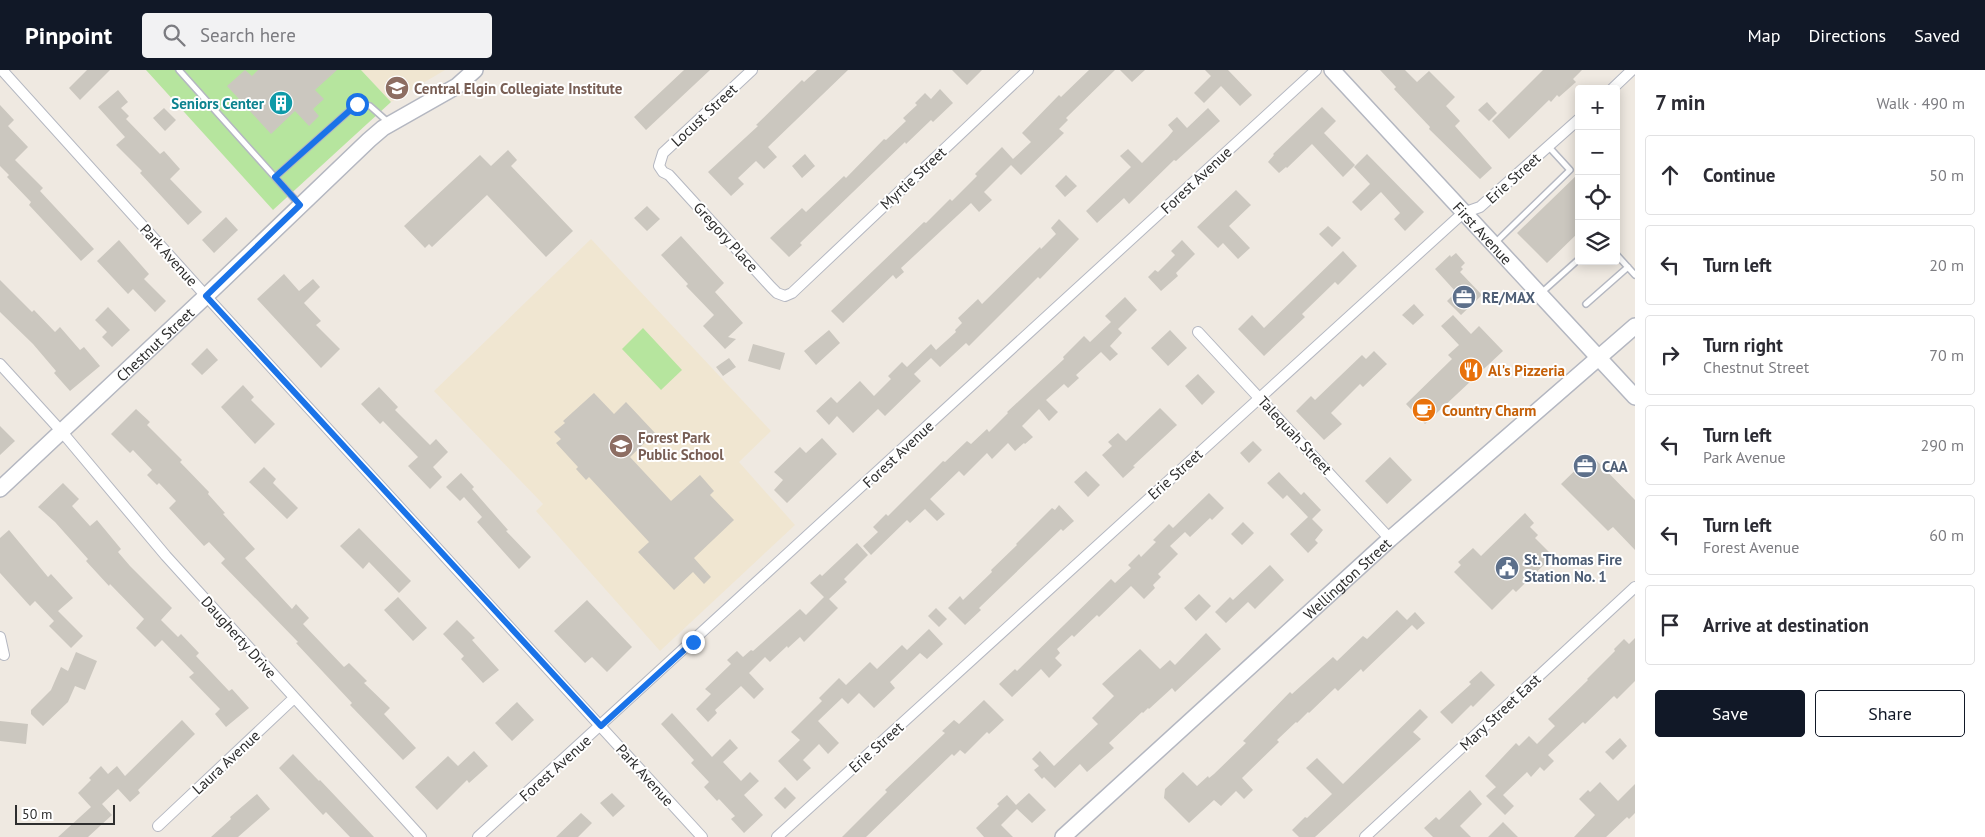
<!DOCTYPE html>
<html lang="en">
<head>
<meta charset="utf-8">
<style>
	body { margin:0; font-family:"PT Sans",sans-serif; background:#f2f2f3; color:#2b2b33 }
	.controls { position:absolute; right:15px; top:15px; display:grid; overflow:hidden; border-radius:5px; box-shadow:0 2px 12px #0003 }
	.controls button { width:45px; height:45px; display:grid; place-items:center; padding:0; border:0; border-bottom:1px solid #e1e1e2; background:#fff; color:#2b2b33; font:25px sans-serif }
	.scale { position:absolute; left:15px; bottom:12px; width:100px; box-sizing:border-box; padding-left:5px; border:2px solid #2e2e2e; border-top:0; font-size:14px; line-height:18px; white-space:nowrap; color:#2e2e2e; -webkit-text-stroke:4px #fff; paint-order:stroke }
	.stop { position:absolute; width:15px; height:15px; margin:-11px; border:4px solid #1a73e8; border-radius:50%; background:#fff }
	.stop.end { background:#1a73e8; border-color:#fff; box-shadow:0 1px 5px #0008 }
	.list { margin:0; padding:0; list-style:none }
	h2 { display:flex; justify-content:space-between; align-items:center; height:65px; margin:0; padding:0 20px; font-size:21px }
	h2 small { font-size:16px; font-weight:400; color:#7c7c81 }
	.list li { display:grid; grid-template-columns:32px 1fr auto; gap:15px; align-items:center; box-sizing:border-box; height:80px; margin:0 10px 10px; padding:0 10px; border:1px solid #e1e1e2; border-radius:5px }
	.list b { display:block; font-size:19px; white-space:nowrap }
	.list p { margin:0; font-size:16px; white-space:nowrap; color:#7c7c81 }
	.list em { font-size:16px; font-style:normal; color:#7c7c81 }
	.actions { display:flex; gap:10px; padding:15px 20px }
	.actions a { flex:1; padding:11px 0; border:1px solid #111827; border-radius:5px; text-align:center; font-size:18px; color:#111827 }
	.actions .main { background:#111827; color:#fff }
	.icon { flex:none; width:28px; height:28px; fill:none; stroke:currentColor; stroke-width:2; stroke-linecap:round; stroke-linejoin:round }
	.map { position:relative; flex:none; width:1635px; height:767px; overflow:hidden }
	header { display:flex; align-items:center; gap:30px; box-sizing:border-box; height:70px; padding:0 25px; background:#111827; color:#fff }
	header strong { font-size:24px }
	nav { display:flex; gap:28px; margin-inline-start:auto; font-size:18px }
	.search { width:350px; height:45px; background:#f2f2f3; display:flex; align-items:center; gap:12px; box-sizing:border-box; padding:0 18px; border-radius:5px; color:#7c7c81; font-size:19px }
	main { display:flex }
	aside { flex:1; background:#fff }
	.map>svg:first-child { display:block }
</style>
</head>
<body>
<header>
<strong>Pinpoint</strong>
<div class="search"><svg class="icon" aria-label="search" viewBox="0 0 24 24"><circle cx="10" cy="10" r="6"/><path d="M15 15l6 6"/></svg>Search here</div>
<nav><a>Map</a><a>Directions</a><a>Saved</a></nav>
</header>
<main>
<div class="map">
<svg width="1635" height="767" viewBox="0 0 1635 767">
	<rect width="100%" height="100%" fill="#efe9e1"/>
	<path fill="#f0e6d1" d="M361 0H445L391 32Z
		M591 169 771 361 739 392 795 455 660 581 536 441 543 434 434 321Z"/>
	<path fill="#b6e59e" d="M146 0H361L391 32 273 140Z
		M643 258 682 300 661 320 622 279Z"/>
	<path fill="#cbc7bf" d="M87 0H110L80 30 69 18Z
		M245 0 252 6 258 0H337L315 20 324 29 313 39 319 46 309 56 295 41 271 64 227 16Z
		M684 0H710L646 60 634 47Z
		M817 0H848L768 77 777 87 764 99 756 91 738 108 744 114 731 126 708 102 758 56 756 55 802 10 804 12Z
		M952 0H982L967 15Z
		M1089 0H1115L1066 48 1068 50 1059 59 1064 63 1021 105 1011 95 984 122 992 130 979 142 971 133 901 198 904 202 896 209 893 205 843 253 831 241 924 152 926 153 950 129 952 131 977 106 975 104 1002 77 1013 89 1031 72 1022 63 1059 25 1061 27Z
		M1120 0H1145L1132 12Z
		M1205 0H1228L1252 25 1240 36 1221 16 1204 33 1194 23 1211 6Z
		M1380 0H1405L1417 12 1429 1 1455 27 1446 36 1460 51 1455 56 1492 98 1480 109 1429 59 1430 57 1394 19 1396 17Z
		M1543 0H1582L1573 9 1576 12 1567 20 1559 27 1557 25 1551 32 1549 30 1509 69 1492 51Z
		M940 19 953 33 933 52 931 50 906 74 905 72 800 173 802 175 789 187 770 168 802 138 806 142 844 106 846 108 884 69 886 70 906 51 903 48 917 35 915 33 925 23 931 29Z
		M118 20 128 32 121 38 129 46 126 49 160 84 164 81 180 99 170 109 202 142 188 155 140 103 142 101 116 75 125 67 98 37Z
		M1487 32 1497 43 1489 51 1478 40Z
		M0 35 14 50 8 56 28 77 15 90 43 118 40 121 94 179 81 191 29 135 31 132 7 107 9 105 0 96Z
		M1322 37 1336 51 1324 63 1355 95 1343 107 1312 74 1287 98 1286 97 1279 103 1268 92 1274 85 1273 84Z
		M164 38 176 50 165 61 153 48Z
		M1208 38 1220 51 1176 91 1174 90 1129 134 1124 128 1097 153 1086 141 1131 97 1120 86 1128 79 1142 93 1168 67 1173 61 1168 55 1177 47 1187 58Z
		M508 80 517 90 511 96 573 161 546 187 487 125 432 177 429 174 425 178 404 156 480 85 491 96Z
		M805 84 815 96 802 108 792 96Z
		M1367 84 1424 142 1405 161 1394 149 1400 143 1381 122 1361 141 1352 132 1370 114 1354 97Z
		M1579 103V162L1547 193 1517 163Z
		M1066 105 1077 116 1065 127 1055 116Z
		M1236 120 1251 135 1229 156 1250 178 1238 189 1223 173 1218 178 1197 157Z
		M647 136 660 149 647 161 634 148Z
		M226 147 238 160 214 183 202 170Z
		M1059 149 1079 169 1040 209 1038 207 969 276 966 273 940 297 931 288 914 304 921 311 885 346 878 339 853 363 837 346 829 355 816 341 831 327 837 333 860 311 874 326 891 309 888 306 902 292 907 297 931 274 936 280 956 262 955 260 962 253 958 248 978 229 982 234 1040 177 1041 179 1056 164 1051 158Z
		M1328 156 1341 168 1332 177 1319 164Z
		M681 166 724 213 715 222 743 253 728 267 736 269 725 279 703 256 714 245 686 216 688 214 661 185Z
		M119 170 149 204 144 209 166 231 155 242 133 219 128 224 97 191Z
		M1182 170 1195 184 1176 203 1178 206 1161 221 1148 207 1155 200 1158 202 1175 185 1171 181Z
		M1343 181 1357 196 1338 215 1335 212 1302 244 1305 247 1264 286 1238 259 1252 245 1264 258Z
		M1456 183 1465 193 1461 197 1463 199 1460 202 1482 225 1461 245 1447 231 1456 222 1435 199 1450 185 1451 187Z
		M284 204 299 221 313 209 320 217 304 233 321 251 316 255 340 279 321 298 257 229Z
		M0 210 32 242 34 240 55 262 60 257 80 280 84 277 100 296 70 321 54 303 56 301 33 274 0 242Z
		M1125 227 1137 240 1118 259 1122 263 1110 276 1118 284 1110 291 1101 282 1076 305 1079 308 1068 318 1064 314 1046 330 1058 342 1049 351 1039 339 1022 356 1033 367 1025 374 1024 373 1015 381 1008 373 992 389 987 383 964 406 959 401 930 429 945 444 937 451 925 439 910 453 907 450 871 485 863 476 878 462 873 457 886 444 888 446 943 391 945 392 967 371 971 374 987 359 989 362 1008 343 1007 342 1064 289 1063 287 1084 266 1090 272 1111 252 1105 246Z
		M1414 234 1424 245 1413 255 1402 245Z
		M108 237 130 260 112 277 102 267 107 262 95 250Z
		M1453 245 1471 264 1479 256 1503 281 1425 354 1406 334 1452 289 1448 285 1459 275 1441 256Z
		M829 260 840 273 816 295 804 281Z
		M1170 260 1187 278 1168 296 1151 278Z
		M753 274 785 283 780 300 748 291Z
		M207 278 218 290 202 305 191 294Z
		M1374 281 1387 294 1363 317 1360 314 1331 343 1342 354 1324 370 1296 341 1311 326 1315 330 1362 285 1366 289Z
		M729 288 736 297 723 306 716 297Z
		M1198 304 1215 322 1202 335 1185 316Z
		M243 315 254 327 251 330 275 354 255 374 221 337Z
		M379 317 398 337 395 340 430 375 436 369 448 382 433 397 442 407 430 419 408 396 418 387 383 351 380 354 361 334Z
		M594 323 614 344 626 332 655 363 630 387 671 431 700 405 714 421 710 425 734 450 694 488 711 507 704 514 693 502 674 520 638 482 649 472 589 407 586 410 576 399 578 397 556 373 561 369 554 362 565 353 563 351Z
		M1160 338 1177 355 1133 396 1135 397 1123 408 1102 385 1112 376 1108 372 1118 363 1126 371Z
		M136 339 150 352 147 355 182 390 180 392 209 422 208 424 225 443 223 444 255 479 245 488 292 539 296 534 309 548 303 554 344 597 349 593 367 611 364 613 390 638 384 644 416 678 403 690 350 635 352 633 296 573 298 572 221 493 225 489 209 472 204 476 169 438 176 431 159 413 157 415 147 405 152 400 133 380 130 383 111 364Z
		M0 356 15 371 0 385Z
		M822 368 837 384 787 433 774 420 783 410 774 402 800 377 806 383Z
		M1253 371 1262 380 1249 393 1240 383Z
		M1591 385 1635 430V480L1613 457 1608 461 1561 414Z
		M1390 387 1412 410 1387 434 1365 411Z
		M264 397 276 409 273 413 298 438 287 449 249 412Z
		M1086 401 1100 415 1088 427 1074 412Z
		M1279 402 1301 425 1304 422 1321 440 1312 449 1323 460 1315 470 1318 473 1308 483 1290 464 1308 447 1287 425 1283 429 1267 413Z
		M461 403 474 417 472 419 508 460 506 461 531 487 519 499 477 452 482 447 464 427 460 431 446 417Z
		M63 413 79 429 72 436 90 456 97 450 121 479 118 482 130 496 172 538 161 550 178 567 181 564 199 583 196 586 229 621 232 619 249 638 226 657 215 644 220 639 189 607 194 603 162 570 155 577 136 558 144 549 110 514 109 516 86 491 88 489 55 452 38 437Z
		M1209 423 1224 438 1212 450 1210 448 1190 467 1185 462 1170 476 1178 484 1158 504 1161 507 1153 515 1155 518 1144 529 1131 516 1099 547 1097 545 1074 567 1072 565 1057 579 1060 583 1055 588 1062 595 1049 608 1041 599 1012 627 999 614 1015 599 1017 601 1111 509 1115 513 1131 498 1128 495 1139 484 1141 487 1156 472 1153 470 1169 454 1173 458Z
		M1059 435 1074 451 1063 461 1061 459 979 538 981 540 965 555 948 538 960 526 963 530 992 502 991 500 1017 475 1016 474 1052 438 1055 440Z
		M1525 443 1534 453 1530 457 1538 465 1535 468 1553 486 1516 522 1513 519 1492 540 1454 502 1461 495 1458 492 1473 478 1481 486Z
		M1243 452 1254 463 1242 475 1231 464Z
		M359 458 411 511 399 523 369 492 363 499 340 476Z
		M9 460 48 507 51 504 73 528 58 541 83 566 71 578 49 556 54 551 35 531 30 536 0 503V468Z
		M857 473 868 485 844 509 847 512 829 529 838 538 804 572 800 567 788 578 787 576 770 592 765 587 749 603 764 619 754 629 741 616 715 640 717 643 708 652 696 639 711 624 705 619 731 594 727 590 737 581 743 587 751 580 753 581 800 539 806 545 824 527 810 513 820 504 822 506Z
		M1270 495 1284 510 1255 539 1248 532 1226 553 1215 542 1230 527 1233 530Z
		M1199 524 1211 536 1196 551 1184 538Z
		M398 527 427 558 413 571 384 540Z
		M587 530 632 577 607 602 592 587 585 593 554 561Z
		M936 538 947 549 939 557 928 546Z
		M1397 540 1407 550 1415 542 1425 553 1417 560 1412 555 1363 602 1361 599 1338 621 1335 618 1309 643 1308 642 1297 653 1296 652 1277 670 1279 672 1242 708 1253 720 1244 729 1236 721 1221 736 1214 730 1189 753 1164 728 1165 719 1183 702 1197 716 1208 706 1209 708 1214 704 1246 673 1243 671 1290 622 1292 624 1333 587 1337 591 1363 566 1367 569Z
		M457 550 475 568 472 570 499 600 483 613 461 589 464 586 443 564Z
		M929 559 943 574 927 589 920 583 890 612 895 618 874 638 859 623 848 634 842 628 818 651 839 673 828 684 819 674 803 690 811 698 797 711 778 691 800 670 791 662 822 631 819 628 839 608 846 615 870 592 877 599 902 575 907 580Z
		M1206 563 1221 579 1175 622 1172 618 1149 639 1148 638 1143 643 1142 642 1109 673 1114 678 1087 702 1080 694 1055 718 1044 707 1042 709 1034 700 1039 696 1032 689 1040 681 1054 696 1098 654 1092 648 1114 626 1102 614 1140 579 1160 599 1170 590 1175 595Z
		M1635 568V611L1617 629 1614 626 1585 654 1583 652 1548 685 1554 691 1544 701 1540 697 1531 707 1527 702 1503 725 1514 736 1505 745 1486 726 1496 717 1485 706 1516 673 1519 676 1529 666 1537 674 1555 656 1548 649 1588 610 1587 609 1615 581 1614 579 1624 569 1629 574Z
		M76 582 97 591 85 620 75 616 68 632 43 656 31 644V640L51 620 61 597 68 601Z
		M1481 601 1495 615 1473 637 1471 635 1452 654 1440 642 1471 614 1469 612Z
		M984 630 1004 650 989 664 987 662 965 684 960 680 954 686 952 684 866 767H842L887 722 885 720 945 663 942 661 954 650 959 654Z
		M517 632 534 650 512 671 495 653Z
		M1420 639 1428 647 1413 662 1421 669 1315 767H1299L1292 760 1305 747 1307 748 1332 724 1306 698 1317 688 1343 714Z
		M672 643 712 687 730 669 738 678 723 692 741 711 750 702 759 711 744 725 763 745 744 763 731 749 735 746 719 729 717 731 704 717 709 712 691 693 694 690 661 654Z
		M182 650 195 664 138 720 140 723 130 732 118 719 102 734 112 745 88 767H58L91 737 78 723 91 710 89 708 101 696 108 704 117 696 125 706Z
		M0 651 28 654 26 674 0 671Z
		M1620 668 1627 676 1613 690 1605 682Z
		M474 681 488 696 469 713 467 710 437 740 415 717 448 686 458 696Z
		M293 684 319 711 320 710 374 767H350L326 742 323 745 279 698Z
		M1600 712 1618 731 1635 714V743L1629 749 1627 747 1606 767H1574L1595 745 1579 729 1588 720 1590 722Z
		M785 717 796 728 785 739 774 728Z
		M1470 720 1482 734 1460 756 1471 767H1433L1424 758 1436 747 1439 750Z
		M612 723 625 736 613 747 600 733Z
		M1029 723 1046 740 1032 753 1017 739 1001 755 1013 767H984L976 758 999 736 997 734 1007 725 1016 735Z
		M257 724 270 739 238 767H211L231 749 230 747Z
		M581 743 592 753 578 767H556Z
		M1503 752 1518 767H1488Z"/>
	<g fill="none" stroke-linecap="round" stroke-linejoin="round">
		<g stroke="#b4b7c1" stroke-width="8">
			<path id="lane" d="M179 0 300 135
				M275 107 357 34 370 36 388 52
				M1495 173 1570 100 1548 76
				M1616 184 1635 205
				M1540 224 1579 189
				M1586 234 1628 197"/>
		</g>
		<g stroke="#b4b7c1" stroke-width="12">
			<path id="street" d="M2 0 206 226 702 767
				M752 0 663 83 659 96 663 102 669 105 771 217 777 223 785 226 792 223 1028 0
				M1612 19 1632 0
				M1198 262 1390 469
				M0 294 62 362 166 486 421 767
				M0 567 4 585
				M158 756 294 628
				M478 767 1316 0
				M777 767 1463 143 1480 137 1579 49
				M1365 767 1635 517"/>
		</g>
		<g stroke="#b4b7c1" stroke-width="18">
			<g id="secondary">
				<path id="s1" d="M1332 0 1635 327"/>
				<path id="s2" d="M0 419 206 226 369 70 383 58 457 16 475 0"/>
				<path id="s3" d="M1063 767 1390 469 1635 256"/>
			</g>
		</g>
		<use href="#lane" stroke="#fff" stroke-width="5"/>
		<use href="#street" stroke="#fff" stroke-width="10"/>
		<use href="#secondary" stroke="#fff" stroke-width="15"/>
	</g>
	<g fill="none" stroke-linecap="round" stroke-linejoin="round">
		<path stroke="#1a73e8" stroke-width="6" d="M357 34 275 107 300 135 206 226 601 656 693 572"/>
	</g>
	<defs>
		<g id="school-disc" transform="scale(1.25)"><circle r="9.5" fill="#8d6e63" stroke="#fff"/><path d="M0-5L7-2L0 1L-7-2ZM-4 1L0 2.5L4 1V4Q0 6-4 4Z" fill="#fff"/></g>
		<g id="building-disc" transform="scale(1.25)"><circle r="9.5" fill="#0f9aa8" stroke="#fff"/><path d="M-4-6H4V6H1V3H-1V6H-4ZM-2.5-4.3h1.7v1.8h-1.7ZM.8-4.3h1.7v1.8H.8ZM-2.5-1h1.7V.8h-1.7ZM.8-1h1.7V.8H.8Z" fill="#fff"/></g>
		<g id="office-disc" transform="scale(1.25)"><circle r="9.5" fill="#5c6f8a" stroke="#fff"/><path d="M-6-3h4V-5.5h4V-3h4V5H-6ZM-1-4.5V-3h2v-1.5ZM-6 0V1H6V0Z" fill="#fff"/></g>
		<g id="restaurant-disc" transform="scale(1.25)"><circle r="9.5" fill="#e8710a" stroke="#fff"/><path d="M-5-6h1v4h1v-4h1v4h1v-4h1v5L-1.5 .5V6h-2V.5L-5-1ZM5-6V6H3V1.5H1.5Q1.5-4 5-6Z" fill="#fff"/></g>
		<g id="cafe-disc" transform="scale(1.25)"><circle r="9.5" fill="#e8710a" stroke="#fff"/><path d="M-5.5-4.5H6V0H3Q3 3.5 0 3.5H-2.5Q-5.5 3.5-5.5 0ZM3-3.2v2h1.7v-2ZM-6 4.5H4V6H-6Z" fill="#fff"/></g>
		<g id="civic-disc" transform="scale(1.25)"><circle r="9.5" fill="#5c6f8a" stroke="#fff"/><path d="M-.6-6.5H3V-4.5H.6V-3L4-1V1h2V6H-6V1h2V-1L-.6-3ZM-1.2 2.5V6h2.4V2.5Z" fill="#fff"/></g>
	</defs>
	<g fill-rule="evenodd">
		<use href="#school-disc" x="397" y="18"/>
		<use href="#building-disc" x="281" y="33"/>
		<use href="#office-disc" x="1464" y="227"/>
		<use href="#restaurant-disc" x="1471" y="300"/>
		<use href="#cafe-disc" x="1424" y="340"/>
		<use href="#school-disc" x="621" y="376"/>
		<use href="#office-disc" x="1585" y="396"/>
		<use href="#civic-disc" x="1507" y="498"/>
	</g>
	<g text-anchor="middle" dominant-baseline="central" stroke-width="4" stroke-linejoin="round" paint-order="stroke">
		<g font-size="15" font-weight="bold" fill="#785e54" stroke="#fff" text-anchor="start">
			<text x="414" y="18">Central Elgin Collegiate Institute</text>
			<text x="638" y="367">Forest Park<tspan x="638" dy="17">Public School</tspan></text>
		</g>
		<g font-size="15" font-weight="bold" fill="#0d838f" stroke="#fff" text-anchor="end">
			<text x="264" y="33">Seniors Center</text>
		</g>
		<g font-size="15" fill="#2e2e2e" stroke="#fff">
			<text transform="translate(704 45) rotate(-43)">Locust Street</text>
			<text transform="translate(913 108) rotate(-43)">Myrtie Street</text>
			<text transform="translate(1513 108) rotate(-42)">Erie Street</text>
			<text transform="translate(1196 110) rotate(-43)">Forest Avenue</text>
			<text stroke="none"><textPath href="#s1" startOffset="222">First Avenue</textPath></text>
			<text transform="translate(726 167) rotate(48)">Gregory Place</text>
			<text transform="translate(169 185) rotate(48)">Park Avenue</text>
			<text stroke="none"><textPath href="#s2" startOffset="212">Chestnut Street</textPath></text>
			<text transform="translate(1295 365) rotate(47)">Talequah Street</text>
			<text transform="translate(898 384) rotate(-43)">Forest Avenue</text>
			<text transform="translate(1175 404) rotate(-42)">Erie Street</text>
			<text stroke="none"><textPath href="#s3" startOffset="384">Wellington Street</textPath></text>
			<text transform="translate(239 567) rotate(48)">Daugherty Drive</text>
			<text transform="translate(1500 642) rotate(-43)">Mary Street East</text>
			<text transform="translate(876 677) rotate(-42)">Erie Street</text>
			<text transform="translate(226 692) rotate(-43)">Laura Avenue</text>
			<text transform="translate(555 698) rotate(-42)">Forest Avenue</text>
			<text transform="translate(645 705) rotate(48)">Park Avenue</text>
		</g>
		<g font-size="15" font-weight="bold" fill="#4e5e75" stroke="#fff" text-anchor="start">
			<text x="1482" y="227">RE/MAX</text>
			<text x="1602" y="396">CAA</text>
			<text x="1524" y="489">St. Thomas Fire<tspan x="1524" dy="17">Station No. 1</tspan></text>
		</g>
		<g font-size="15" font-weight="bold" fill="#c56008" stroke="#fff" text-anchor="start">
			<text x="1488" y="300">Al's Pizzeria</text>
			<text x="1442" y="340">Country Charm</text>
		</g>
	</g>
</svg>
<div class="controls">
<button>+</button>
<button>−</button>
<button><svg class="icon" aria-label="locate" viewBox="0 0 24 24"><circle cx="12" cy="12" r="6"/><path d="M12 2v4M12 18v4M2 12h4M18 12h4"/></svg></button>
<button><svg class="icon" aria-label="layers" viewBox="0 0 24 24"><path d="M12 4l9 5-9 5-9-5zM3 14l9 5 9-5"/></svg></button>
</div>
<div class="scale">50 m</div>
<div class="stop" style="left:357px;top:34px"></div>
<div class="stop end" style="left:693px;top:572px"></div>
</div>
<aside>
<h2>7 min<small>Walk · 490 m</small></h2>
<ul class="list">
<li><svg class="icon" aria-label="ahead" viewBox="0 0 24 24"><path d="M12 20V5M6 11l6-6 6 6"/></svg><div><b>Continue</b></div><em>50 m</em></li>
<li><svg class="icon" aria-label="left" viewBox="0 0 24 24"><path d="M17 20v-9H6M10 6l-5 5 5 5"/></svg><div><b>Turn left</b></div><em>20 m</em></li>
<li><svg class="icon" aria-label="right" viewBox="0 0 24 24"><path d="M7 20v-9h11M14 6l5 5-5 5"/></svg><div><b>Turn right</b><p>Chestnut Street</p></div><em>70 m</em></li>
<li><svg class="icon" aria-label="left" viewBox="0 0 24 24"><path d="M17 20v-9H6M10 6l-5 5 5 5"/></svg><div><b>Turn left</b><p>Park Avenue</p></div><em>290 m</em></li>
<li><svg class="icon" aria-label="left" viewBox="0 0 24 24"><path d="M17 20v-9H6M10 6l-5 5 5 5"/></svg><div><b>Turn left</b><p>Forest Avenue</p></div><em>60 m</em></li>
<li><svg class="icon" aria-label="arrive" viewBox="0 0 24 24"><path d="M6 21V4h12l-3 4 3 4H6"/></svg><div><b>Arrive at destination</b></div></li>
</ul>
<div class="actions"><a class="main">Save</a><a>Share</a></div>
</aside>
</main>
</body>
</html>
